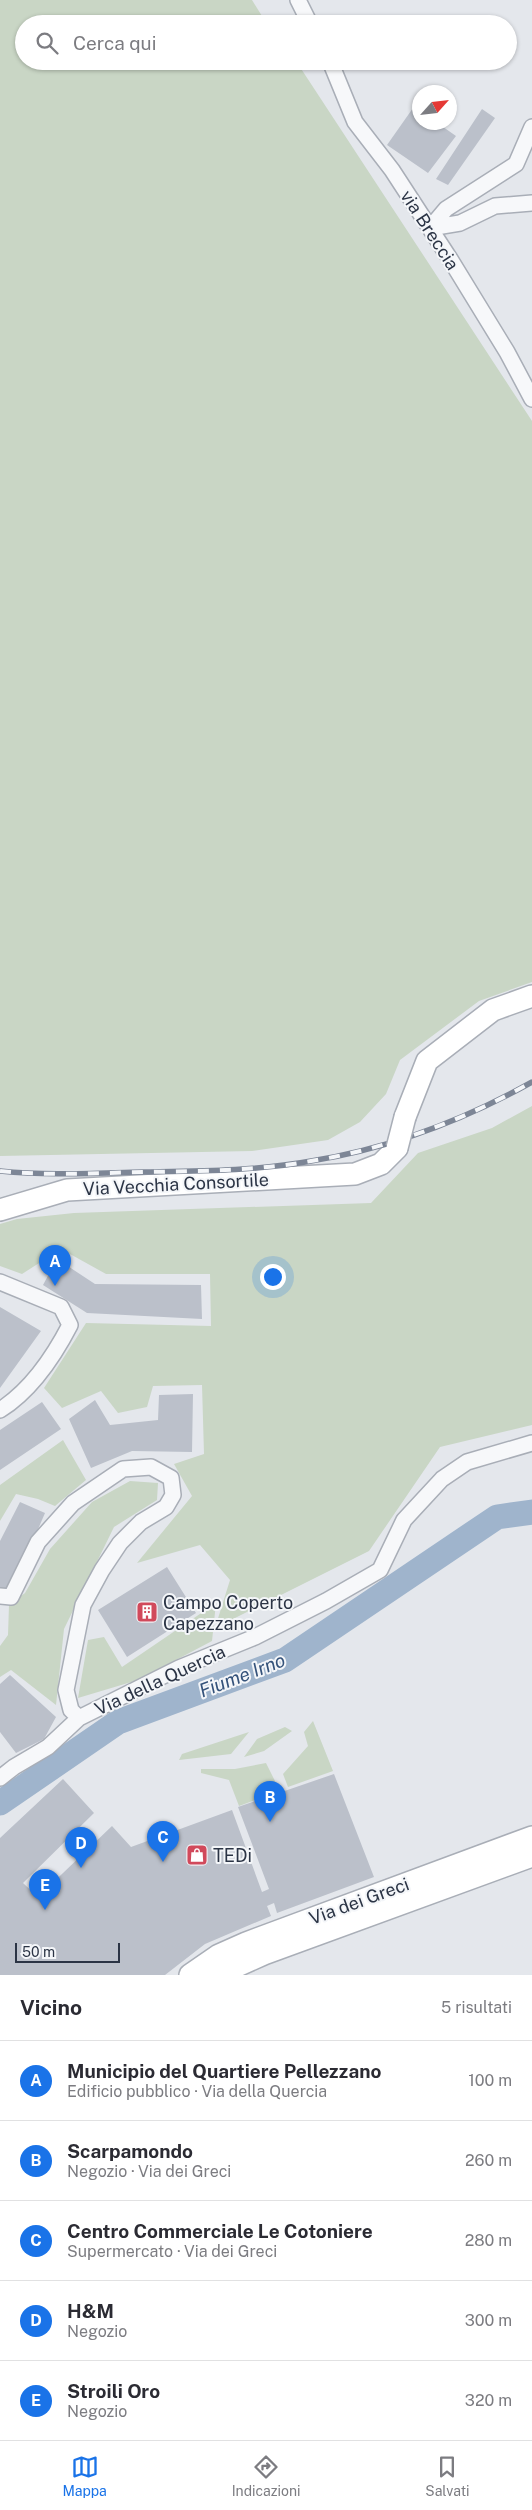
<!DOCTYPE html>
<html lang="it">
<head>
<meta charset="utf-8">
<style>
	body { margin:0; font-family:"Public Sans",sans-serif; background:#f2f2f3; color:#2b2b33 }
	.compass { position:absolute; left:412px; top:85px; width:45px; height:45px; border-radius:50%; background:#fff; box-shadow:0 1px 4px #0004; rotate:63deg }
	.scale { position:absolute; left:15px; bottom:12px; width:105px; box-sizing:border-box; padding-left:5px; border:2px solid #2b3445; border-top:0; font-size:14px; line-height:18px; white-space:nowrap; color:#2b3445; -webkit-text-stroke:4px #f4f6f9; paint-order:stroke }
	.you { position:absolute; left:272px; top:1276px; width:18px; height:18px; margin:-12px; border:4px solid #fff; border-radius:50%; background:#1a73e8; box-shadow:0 0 0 8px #1a73e833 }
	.badge { display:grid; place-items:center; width:32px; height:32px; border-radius:50%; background:#1a73e8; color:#fff; font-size:16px; font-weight:700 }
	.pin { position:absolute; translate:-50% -41px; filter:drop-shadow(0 1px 2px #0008) }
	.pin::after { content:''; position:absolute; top:26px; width:18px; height:15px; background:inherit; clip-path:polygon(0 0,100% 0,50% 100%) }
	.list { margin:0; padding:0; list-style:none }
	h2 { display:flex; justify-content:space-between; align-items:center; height:65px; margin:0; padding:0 20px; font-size:21px }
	h2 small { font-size:16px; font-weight:400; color:#7c7c81 }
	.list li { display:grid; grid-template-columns:32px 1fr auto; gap:15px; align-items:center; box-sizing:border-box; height:80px; padding:0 20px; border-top:1px solid #e1e1e2 }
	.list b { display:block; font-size:19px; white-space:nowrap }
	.list p { margin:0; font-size:16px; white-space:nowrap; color:#7c7c81 }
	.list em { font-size:16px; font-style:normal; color:#7c7c81 }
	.icon { flex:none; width:28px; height:28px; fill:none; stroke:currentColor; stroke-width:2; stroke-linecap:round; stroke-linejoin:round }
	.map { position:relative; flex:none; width:532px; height:1975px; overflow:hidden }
	.search { position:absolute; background:#fff; box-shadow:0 1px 4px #0004; left:15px; right:15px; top:15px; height:55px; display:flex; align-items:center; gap:12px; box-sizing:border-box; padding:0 18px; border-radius:28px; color:#7c7c81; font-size:19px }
	.sheet { height:465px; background:#fff }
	nav { display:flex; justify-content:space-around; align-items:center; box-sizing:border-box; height:70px; border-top:1px solid #e1e1e2; background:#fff; font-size:14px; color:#7c7c81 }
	nav a { display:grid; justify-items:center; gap:2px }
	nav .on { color:#1a73e8 }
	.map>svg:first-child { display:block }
</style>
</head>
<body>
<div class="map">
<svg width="532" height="1975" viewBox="0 0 532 1975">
	<rect width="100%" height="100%" fill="#e4e7ec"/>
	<path fill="#c9d6c5" d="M0 0H252L267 24H24V61H296L532 421V982L479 1001 400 1060 386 1094 360 1122 328 1140 252 1151 0 1156Z
		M532 1106V1425L440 1447 369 1551 215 1628 230 1580 200 1545 137 1563 192 1496 174 1464 204 1454 202 1385 153 1386 147 1407 118 1413 101 1391 62 1408 44 1388 86 1323 211 1326 210 1274H106L61 1249 22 1274 0 1266V1224L17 1219 74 1213 371 1203 418 1153 492 1128Z
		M63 1440 86 1480 55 1506 38 1499 16 1494 0 1521V1485Z
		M130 1481 158 1483 157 1500 114 1527 64 1629 56 1705 11 1670 0 1677V1646L8 1635 9 1605 25 1593 50 1549 92 1502Z
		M216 1603 212 1641 138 1680 78 1698 88 1640 104 1637 122 1667Z
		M313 1721 333 1771 288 1787 283 1774 308 1746 304 1732Z
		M285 1727 292 1731 264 1751 244 1757 257 1739Z
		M249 1732 231 1754 179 1760 182 1754Z
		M266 1763 280 1791 239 1806 229 1780 201 1773V1769H235Z"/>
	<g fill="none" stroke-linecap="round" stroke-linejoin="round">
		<path stroke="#9fb4cc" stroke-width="25" d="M0 1803 118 1722 285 1660 497 1517 532 1512"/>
	</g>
	<path fill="#bbc0ca" d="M413 108 420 112V122H436L456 136 428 173 387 145Z
		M482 109 495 118 448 185 436 179Z
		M57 1259 95 1284 201 1285 202 1319 87 1313 43 1285Z
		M0 1307 41 1331 0 1388Z
		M193 1394 192 1452 132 1451 91 1468 69 1419 95 1400 110 1425 158 1420 159 1395Z
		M42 1402 61 1429 0 1470V1430Z
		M20 1502 45 1513 11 1592 0 1590V1541Z
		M167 1567 196 1613 127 1657 98 1610Z
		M10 1675 56 1717 44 1739 16 1753 0 1732V1684Z
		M334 1774 374 1877 277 1913 274 1903 267 1906 271 1916 205 1944 165 1975H0V1838L63 1779 94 1813 23 1883 38 1897 112 1826 131 1847 232 1810 262 1892 269 1889 238 1807Z"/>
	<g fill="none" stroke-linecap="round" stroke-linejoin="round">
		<g stroke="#a9aeb7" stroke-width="18">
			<path id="street" d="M298 0 310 24
				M330 61 355 122 392 170 450 259 507 352 532 399
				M430 228 446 209 516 164 532 127
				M430 228 460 223 495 206 532 203
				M0 1282 61 1307 70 1325C54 1356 30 1391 0 1410
				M0 1596 11 1597 38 1542 73 1503 123 1469 151 1467 171 1478 173 1495 166 1507 141 1522 120 1543 102 1570 83 1605 66 1690 71 1710 79 1718 179 1668 255 1637 326 1601 380 1570 404 1520 442 1479 467 1462 532 1443
				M0 1778 14 1767 48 1747 79 1718"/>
		</g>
		<g stroke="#a9aeb7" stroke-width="24">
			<path id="secondary" d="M405 1117 427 1061 493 1010 532 996
				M0 1210 67 1190 355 1174 381 1164 397 1148
				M190 1975 219 1955 246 1943 532 1837
				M217 1975 264 1954 532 1856"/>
		</g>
		<use href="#street" stroke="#f7f8fa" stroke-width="15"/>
		<use href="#secondary" stroke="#fff" stroke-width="21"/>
		<g stroke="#7d8696" stroke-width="5.5">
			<path id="rail" d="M0 1171C48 1176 96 1173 144 1172 200 1171 256 1171 311 1161 387 1149 464 1120 532 1082"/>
		</g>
		<use href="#rail" stroke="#f4f6f9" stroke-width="4" stroke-dasharray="11" stroke-linecap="butt"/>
		<g stroke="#a9aeb7" stroke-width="24" stroke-linecap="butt">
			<path id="secondary-bridge" d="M397 1148 405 1117"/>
		</g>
		<use href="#secondary-bridge" stroke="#fff" stroke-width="21"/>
	</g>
	<defs>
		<g id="building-square" transform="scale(1.125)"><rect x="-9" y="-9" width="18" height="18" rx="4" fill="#d1495b" stroke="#f4f6f9"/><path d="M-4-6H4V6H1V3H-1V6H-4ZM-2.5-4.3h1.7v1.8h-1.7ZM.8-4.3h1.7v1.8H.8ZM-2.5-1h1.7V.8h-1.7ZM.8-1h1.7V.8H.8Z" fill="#fff"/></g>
		<g id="shop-square" transform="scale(1.125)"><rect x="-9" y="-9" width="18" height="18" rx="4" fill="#d1495b" stroke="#f4f6f9"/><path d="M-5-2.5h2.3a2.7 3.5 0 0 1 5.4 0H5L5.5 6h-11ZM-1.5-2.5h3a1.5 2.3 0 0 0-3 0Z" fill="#fff"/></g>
	</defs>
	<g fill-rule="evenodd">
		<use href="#building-square" x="147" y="1612"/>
		<use href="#shop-square" x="197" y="1855"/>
	</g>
	<g text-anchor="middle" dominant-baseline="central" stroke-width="4" stroke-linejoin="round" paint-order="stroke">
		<g font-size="18" fill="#2b3445" stroke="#f4f6f9">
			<text transform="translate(430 230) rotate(57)">via Breccia</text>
			<text transform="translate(176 1184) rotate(-3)">Via Vecchia Consortile</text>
			<text transform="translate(160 1680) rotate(-25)">Via della Quercia</text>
			<text transform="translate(359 1901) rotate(-20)">Via dei Greci</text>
		</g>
		<g font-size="18" fill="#2b3445" stroke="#f4f6f9" text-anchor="start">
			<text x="163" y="1602">Campo Coperto<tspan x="163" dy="21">Capezzano</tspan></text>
			<text x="213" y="1855">TEDi</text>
		</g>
		<g font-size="19" font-style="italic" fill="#34527a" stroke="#f4f6f9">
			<text transform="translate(242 1675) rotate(-21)">Fiume Irno</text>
		</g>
	</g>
</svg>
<svg class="compass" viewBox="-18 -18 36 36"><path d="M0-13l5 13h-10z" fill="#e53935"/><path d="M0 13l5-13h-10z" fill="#7c7c81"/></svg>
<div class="scale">50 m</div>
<div class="you"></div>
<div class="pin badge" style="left:55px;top:1286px">A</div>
<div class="pin badge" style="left:270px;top:1822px">B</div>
<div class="pin badge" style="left:163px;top:1862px">C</div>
<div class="pin badge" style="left:81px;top:1868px">D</div>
<div class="pin badge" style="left:45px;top:1910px">E</div>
<div class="search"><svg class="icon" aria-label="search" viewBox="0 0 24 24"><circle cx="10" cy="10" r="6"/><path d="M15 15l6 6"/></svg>Cerca qui</div>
</div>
<section class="sheet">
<h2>Vicino<small>5 risultati</small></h2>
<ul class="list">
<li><span class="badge">A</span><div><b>Municipio del Quartiere Pellezzano</b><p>Edificio pubblico · Via della Quercia</p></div><em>100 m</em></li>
<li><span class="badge">B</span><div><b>Scarpamondo</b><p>Negozio · Via dei Greci</p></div><em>260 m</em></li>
<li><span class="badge">C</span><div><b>Centro Commerciale Le Cotoniere</b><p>Supermercato · Via dei Greci</p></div><em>280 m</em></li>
<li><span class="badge">D</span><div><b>H&amp;M</b><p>Negozio</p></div><em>300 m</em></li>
<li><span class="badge">E</span><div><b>Stroili Oro</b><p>Negozio</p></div><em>320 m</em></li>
</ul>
</section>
<nav>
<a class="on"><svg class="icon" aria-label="map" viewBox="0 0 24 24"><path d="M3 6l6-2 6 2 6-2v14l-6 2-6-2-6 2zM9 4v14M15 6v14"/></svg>Mappa</a>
<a><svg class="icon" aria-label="directions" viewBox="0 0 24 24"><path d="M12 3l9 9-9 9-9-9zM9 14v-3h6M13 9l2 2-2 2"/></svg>Indicazioni</a>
<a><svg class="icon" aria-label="saved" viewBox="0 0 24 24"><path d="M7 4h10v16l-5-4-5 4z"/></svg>Salvati</a>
</nav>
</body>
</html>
